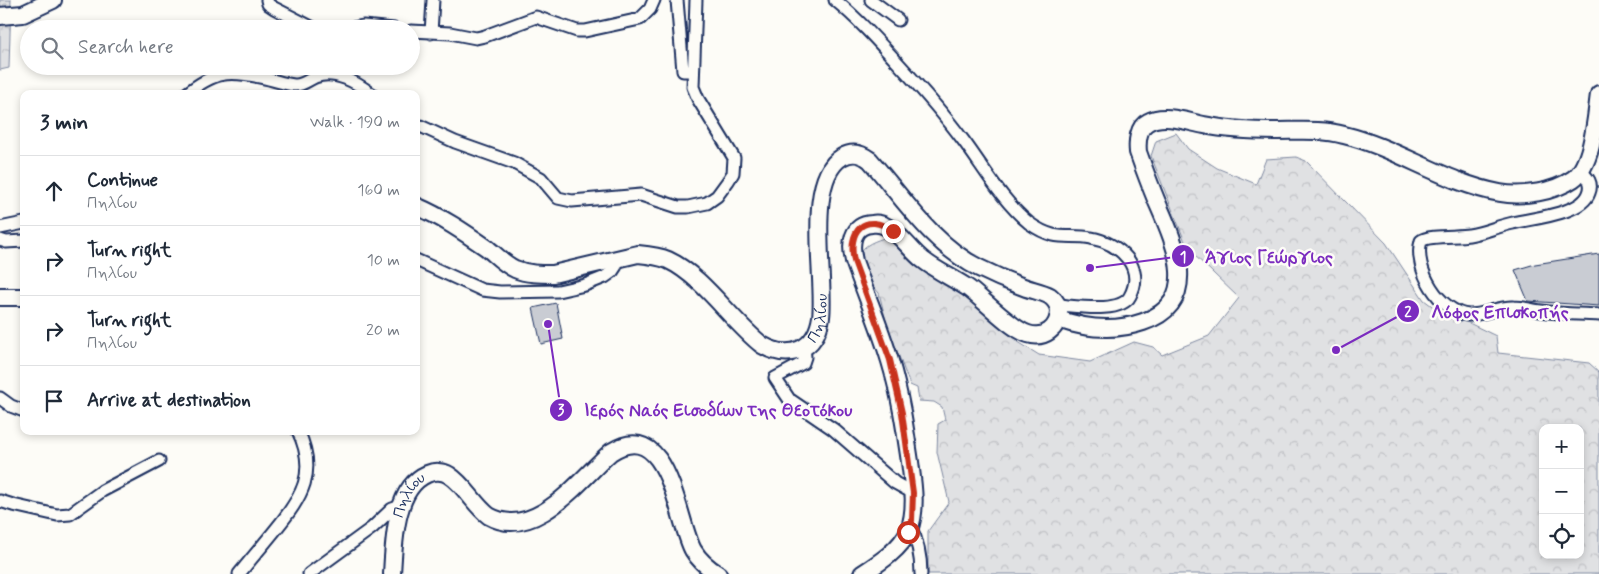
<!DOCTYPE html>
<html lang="en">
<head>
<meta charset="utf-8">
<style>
	body { margin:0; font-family:Mynerve,sans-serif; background:#f6f6f7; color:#1f2937 }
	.controls { position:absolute; right:15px; bottom:15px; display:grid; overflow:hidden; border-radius:10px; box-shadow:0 2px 8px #0003 }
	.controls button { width:45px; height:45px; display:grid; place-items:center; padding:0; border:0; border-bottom:1px solid #e0e1e3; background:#fff; color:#1f2937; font:25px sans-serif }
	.stop { position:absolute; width:15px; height:15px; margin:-11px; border:4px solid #c8321e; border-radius:50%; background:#fff }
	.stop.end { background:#c8321e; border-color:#fff; box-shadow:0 1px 5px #0008 }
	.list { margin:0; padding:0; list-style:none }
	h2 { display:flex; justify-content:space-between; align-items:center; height:65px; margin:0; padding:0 20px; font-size:21px }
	h2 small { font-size:16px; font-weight:400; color:#747a83 }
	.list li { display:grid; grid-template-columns:32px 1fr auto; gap:15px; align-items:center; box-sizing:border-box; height:70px; padding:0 20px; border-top:1px solid #e0e1e3 }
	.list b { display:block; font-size:19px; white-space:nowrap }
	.list p { margin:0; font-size:16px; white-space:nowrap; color:#747a83 }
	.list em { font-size:16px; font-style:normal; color:#747a83 }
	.icon { flex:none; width:28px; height:28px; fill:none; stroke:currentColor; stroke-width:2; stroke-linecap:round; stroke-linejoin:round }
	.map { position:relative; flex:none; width:1599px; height:574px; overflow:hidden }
	.search { position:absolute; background:#fff; box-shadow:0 2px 8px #0003; left:20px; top:20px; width:400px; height:55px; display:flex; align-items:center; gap:12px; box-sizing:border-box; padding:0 18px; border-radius:28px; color:#747a83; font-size:19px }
	.panel { position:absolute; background:#fff; box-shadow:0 2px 8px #0003; left:20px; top:90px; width:400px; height:345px; border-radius:10px }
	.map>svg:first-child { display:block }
</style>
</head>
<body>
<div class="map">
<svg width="1599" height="574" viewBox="0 0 1599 574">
	<defs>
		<pattern id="forest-crowns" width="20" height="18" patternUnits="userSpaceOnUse" patternTransform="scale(1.25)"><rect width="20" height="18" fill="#e0e1e3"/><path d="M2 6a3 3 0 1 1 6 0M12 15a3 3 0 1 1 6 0" fill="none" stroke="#c0c1c5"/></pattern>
	</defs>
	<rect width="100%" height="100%" fill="#fdfcf7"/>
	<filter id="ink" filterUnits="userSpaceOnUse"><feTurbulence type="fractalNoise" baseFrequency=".02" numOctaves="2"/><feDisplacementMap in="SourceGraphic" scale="10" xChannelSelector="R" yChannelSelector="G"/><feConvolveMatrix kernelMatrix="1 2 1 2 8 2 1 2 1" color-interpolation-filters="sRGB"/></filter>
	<g filter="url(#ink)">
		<path fill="url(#forest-crowns)" stroke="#7e88a0" fill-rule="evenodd" d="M0 0H11L9 68 0 70Z
			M1176 133 1188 149 1217 168 1256 184 1266 159 1296 157 1306 161 1386 243 1424 300 1447 317 1469 323 1496 336 1498 353 1589 363 1599 372V574H928V531L949 502 937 452 938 424 945 420 942 407 934 402 919 401 917 388 910 385 887 325 879 293 867 279 858 256C864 244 875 241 887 237L924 271 959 291 1015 340 1039 355 1090 362 1134 342 1153 347 1162 355 1209 336 1239 298 1188 249 1151 156 1156 141ZM1543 428H1580V555H1543Z"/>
		<path fill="#c9ccd3" stroke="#1b2f5e" d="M1599 254V306L1528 301 1515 270 1535 264Z
			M556 303 563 339 541 344 533 308Z"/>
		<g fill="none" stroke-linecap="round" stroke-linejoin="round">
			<g stroke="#1b2f5e" stroke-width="15">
				<path id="street" d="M267 0 268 4 274 8 315 29
					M677 0 683 71H693
					M835 0C858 19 877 40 897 62 920 87 943 113 963 140 984 168 1002 201 1029 223 1036 228 1045 233 1053 235 1065 238 1078 235 1091 238 1119 243 1146 267 1130 296 1121 314 1075 306 1058 305
					M871 0 898 20
					M347 29 363 26 394 29
					M411 31 450 33 476 38 485 36 536 17 577 31H585L640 19 650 9 654 0
					M431 33 433 0
					M186 94C215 71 228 70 264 78 274 80 284 84 294 85 302 86 308 80 315 77 335 69 357 83 372 94
					M416 124 455 142 514 163 541 178 558 198 572 201 641 195 678 207H688L707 203 717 196 728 181 733 173 734 158 698 99 693 87 696 0
					M1580 171C1588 177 1593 183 1589 193 1582 214 1533 218 1513 223 1498 226 1484 233 1469 235 1458 237 1428 235 1421 241 1413 268 1440 313 1469 315 1485 315 1499 306 1514 307 1523 307 1532 310 1541 311 1560 314 1580 314 1599 315
					M0 228 24 223
					M0 240 6 242 24 241
					M416 260 482 290 500 292 558 291 585 285 605 277 612 272 616 266V258
					M804 347 805 357 803 363 775 378 789 399 833 429 895 483 913 493
					M0 398 11 406 24 411
					M0 501 13 505 57 515 70 514 102 491 159 461
					M910 526C918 541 921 557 921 574
					M239 574C251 559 264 544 276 529 302 497 318 472 298 431
					M309 574 372 528 392 509 401 506"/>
			</g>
			<g stroke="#1b2f5e" stroke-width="20">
				<g id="secondary">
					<path d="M0 16 23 14 53 0"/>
					<path id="s1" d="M416 206C442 217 464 232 487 248 496 255 504 264 515 269 527 274 540 274 553 274L638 254C649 255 659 256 668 260 703 276 732 322 762 345 790 361 816 350 821 317 826 278 804 180 842 157 852 151 861 153 870 160 903 198 933 245 979 268 993 275 1007 281 1021 286 1030 290 1041 291 1050 296 1055 300 1059 305 1059 312 1058 329 1044 339 1028 334 1010 328 984 300 968 288 953 278 937 271 923 260 910 250 901 234 887 227 882 224 877 223 872 224 851 225 850 245 854 261 866 295 880 327 890 361 900 394 905 428 910 462 913 484 917 509 909 530 901 549 879 563 862 574"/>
					<path d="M0 297H24"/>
					<path d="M1058 319C1086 329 1114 332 1143 322 1203 302 1174 241 1157 202 1150 185 1144 169 1138 152 1137 142 1138 127 1148 122 1164 113 1188 122 1204 125 1228 130 1252 131 1276 131 1299 131 1322 129 1344 135 1398 148 1445 183 1500 193 1523 197 1554 192 1573 179 1593 165 1596 116 1599 94"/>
					<path id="s2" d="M392 574C394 544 394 488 427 474 434 471 443 471 449 475 465 485 474 505 489 516 535 542 581 478 611 452 669 415 677 521 693 550 699 560 708 568 718 574"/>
				</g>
			</g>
			<use href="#street" stroke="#fdfcf7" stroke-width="11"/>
			<use href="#secondary" stroke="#fdfcf7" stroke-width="16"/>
		</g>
	</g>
	<g fill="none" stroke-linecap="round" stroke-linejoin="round" filter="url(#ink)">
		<path stroke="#c8321e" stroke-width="6" d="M893 231C865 211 847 231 854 261L890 360 902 413 913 493 912 521 908 532"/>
	</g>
	<g text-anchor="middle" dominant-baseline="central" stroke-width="5" stroke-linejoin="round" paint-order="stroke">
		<g font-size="16" fill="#1b2f5e" stroke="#fdfcf7">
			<text stroke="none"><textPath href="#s1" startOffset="480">Πηλίου</textPath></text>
			<text stroke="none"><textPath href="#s2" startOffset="82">Πηλίου</textPath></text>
		</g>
	</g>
	<path fill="none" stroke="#7b2cbf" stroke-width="2" d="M1090 268L1183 256M1336 350L1408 311M548 324L561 410"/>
	<g fill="#7b2cbf" stroke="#fdfcf7" stroke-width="2">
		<circle cx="1090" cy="268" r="5"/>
		<circle cx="1336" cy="350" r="5"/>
		<circle cx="548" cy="324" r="5"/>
		<circle cx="1183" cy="256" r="12"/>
		<circle cx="1408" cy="311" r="12"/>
		<circle cx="561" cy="410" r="12"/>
	</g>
	<g font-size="15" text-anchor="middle" font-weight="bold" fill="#fff">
		<text x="1183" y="262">1</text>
		<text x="1408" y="317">2</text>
		<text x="561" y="415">3</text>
	</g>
	<g font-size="18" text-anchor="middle" font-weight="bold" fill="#7b2cbf" stroke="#fdfcf7" stroke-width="5" stroke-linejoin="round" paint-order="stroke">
		<text x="1269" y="263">Άγιος Γεώργιος</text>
		<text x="1500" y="318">Λόφος Επισκοπής</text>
		<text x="718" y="416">Ιερός Ναός Εισοδίων της Θεοτόκου</text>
	</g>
</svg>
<div class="controls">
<button>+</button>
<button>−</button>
<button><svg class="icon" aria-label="locate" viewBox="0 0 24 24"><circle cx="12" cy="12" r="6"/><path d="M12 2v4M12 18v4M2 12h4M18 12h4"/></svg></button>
</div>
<div class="stop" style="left:908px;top:532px"></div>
<div class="stop end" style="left:893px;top:231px"></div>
<div class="search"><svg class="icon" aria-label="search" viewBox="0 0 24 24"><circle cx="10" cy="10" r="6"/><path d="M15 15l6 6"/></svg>Search here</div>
<section class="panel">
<h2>3 min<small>Walk · 190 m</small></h2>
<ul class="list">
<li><svg class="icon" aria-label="ahead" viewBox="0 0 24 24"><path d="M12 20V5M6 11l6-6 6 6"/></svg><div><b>Continue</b><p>Πηλίου</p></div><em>160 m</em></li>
<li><svg class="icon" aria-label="right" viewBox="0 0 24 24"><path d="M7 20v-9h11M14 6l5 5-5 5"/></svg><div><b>Turn right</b><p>Πηλίου</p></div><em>10 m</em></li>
<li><svg class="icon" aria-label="right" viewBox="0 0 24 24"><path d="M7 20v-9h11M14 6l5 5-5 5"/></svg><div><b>Turn right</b><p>Πηλίου</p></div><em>20 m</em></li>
<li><svg class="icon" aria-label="arrive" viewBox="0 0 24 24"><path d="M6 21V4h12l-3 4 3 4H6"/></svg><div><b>Arrive at destination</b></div></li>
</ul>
</section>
</div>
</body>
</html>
